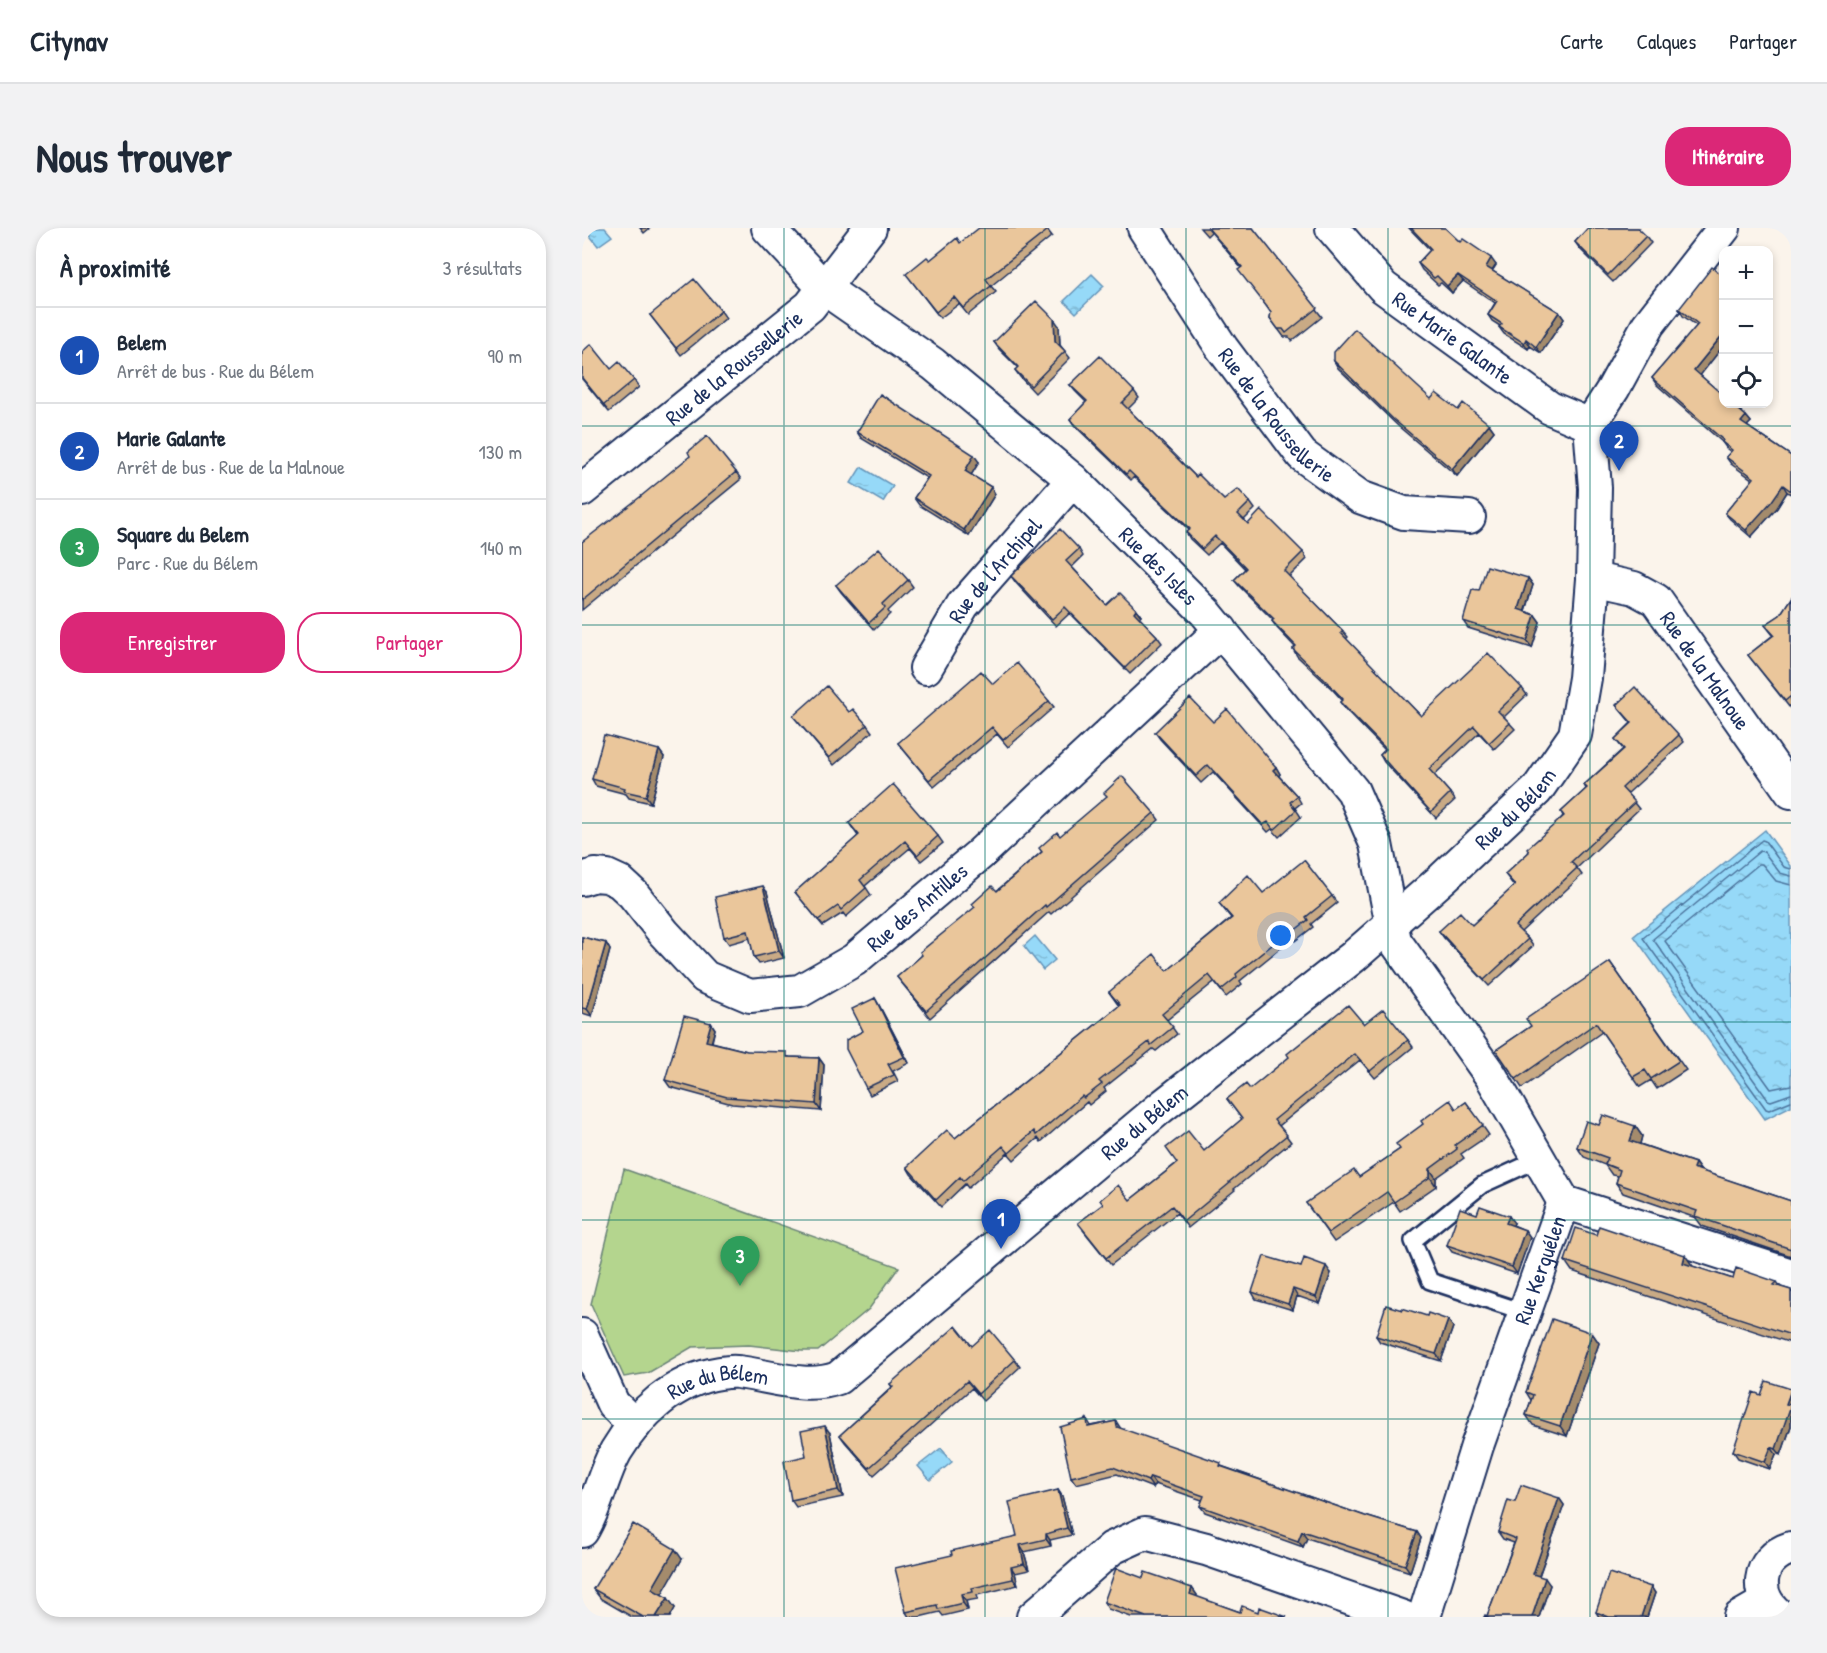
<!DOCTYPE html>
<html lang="fr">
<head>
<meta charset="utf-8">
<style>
	body { margin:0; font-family:"Patrick Hand",sans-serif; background:#f2f2f3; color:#1f2937 }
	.controls { position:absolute; right:18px; top:18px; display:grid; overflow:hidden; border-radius:12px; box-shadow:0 3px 9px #0003 }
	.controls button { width:54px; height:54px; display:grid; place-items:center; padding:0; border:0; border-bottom:2px solid #e0e1e3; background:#fff; color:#1f2937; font:30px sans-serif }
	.you { position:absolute; left:699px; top:708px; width:21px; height:21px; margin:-15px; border:4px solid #fff; border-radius:50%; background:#1a73e8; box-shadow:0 0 0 9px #1a73e833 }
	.badge { display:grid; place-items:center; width:39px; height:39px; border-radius:50%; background:#db2777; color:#fff; font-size:20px; font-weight:700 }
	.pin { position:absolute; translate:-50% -50px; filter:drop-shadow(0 2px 3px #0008) }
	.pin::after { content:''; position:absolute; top:32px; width:21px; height:18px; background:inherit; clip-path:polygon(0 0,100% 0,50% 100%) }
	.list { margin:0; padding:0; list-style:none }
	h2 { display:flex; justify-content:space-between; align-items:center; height:78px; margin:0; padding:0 24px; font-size:26px }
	h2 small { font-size:20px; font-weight:400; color:#747a83 }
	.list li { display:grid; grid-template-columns:39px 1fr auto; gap:18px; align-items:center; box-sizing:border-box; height:96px; padding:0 24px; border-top:2px solid #e0e1e3 }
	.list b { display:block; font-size:22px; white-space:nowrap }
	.list p { margin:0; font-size:20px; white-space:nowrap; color:#747a83 }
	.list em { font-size:20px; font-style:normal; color:#747a83 }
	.actions { display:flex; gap:12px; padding:18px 24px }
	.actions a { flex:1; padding:14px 0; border:2px solid #db2777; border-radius:24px; text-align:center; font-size:21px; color:#db2777 }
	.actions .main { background:#db2777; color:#fff }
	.icon { flex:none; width:33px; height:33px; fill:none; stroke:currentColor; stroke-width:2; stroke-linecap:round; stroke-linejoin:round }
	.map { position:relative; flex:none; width:1209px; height:1389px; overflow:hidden; border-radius:24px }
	header { display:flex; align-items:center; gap:36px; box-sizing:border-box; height:84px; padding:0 30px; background:#fff; border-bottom:2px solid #e0e1e3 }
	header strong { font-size:28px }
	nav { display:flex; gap:33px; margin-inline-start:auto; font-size:21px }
	.intro { display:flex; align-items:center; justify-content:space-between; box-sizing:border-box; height:144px; padding:0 36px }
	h1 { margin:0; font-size:42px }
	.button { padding:15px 27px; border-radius:24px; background:#db2777; color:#fff; font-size:21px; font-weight:700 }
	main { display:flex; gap:36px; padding:0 36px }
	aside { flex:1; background:#fff; border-radius:24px; box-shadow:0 3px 9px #0003 }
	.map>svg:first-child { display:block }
</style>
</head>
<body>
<header>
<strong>Citynav</strong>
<nav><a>Carte</a><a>Calques</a><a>Partager</a></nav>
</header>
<div class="intro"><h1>Nous trouver</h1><a class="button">Itinéraire</a></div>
<main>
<aside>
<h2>À proximité<small>3 résultats</small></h2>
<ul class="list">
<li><span class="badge" style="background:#1a4fb4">1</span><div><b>Belem</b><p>Arrêt de bus · Rue du Bélem</p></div><em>90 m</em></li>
<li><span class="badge" style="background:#1a4fb4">2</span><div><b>Marie Galante</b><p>Arrêt de bus · Rue de la Malnoue</p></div><em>130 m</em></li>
<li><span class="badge" style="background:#2e9e5b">3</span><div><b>Square du Belem</b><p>Parc · Rue du Bélem</p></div><em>140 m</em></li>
</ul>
<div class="actions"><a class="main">Enregistrer</a><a>Partager</a></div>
</aside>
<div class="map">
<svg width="1209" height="1389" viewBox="0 0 1209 1389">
	<defs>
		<pattern id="water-ripples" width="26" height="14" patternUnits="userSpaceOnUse" patternTransform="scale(1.5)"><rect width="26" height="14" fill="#96d9f8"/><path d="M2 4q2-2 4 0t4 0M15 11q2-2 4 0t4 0" fill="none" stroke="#81bbd7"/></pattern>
	</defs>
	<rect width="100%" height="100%" fill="#fbf4eb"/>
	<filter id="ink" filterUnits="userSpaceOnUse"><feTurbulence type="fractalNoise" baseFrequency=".0167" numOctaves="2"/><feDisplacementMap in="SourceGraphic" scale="12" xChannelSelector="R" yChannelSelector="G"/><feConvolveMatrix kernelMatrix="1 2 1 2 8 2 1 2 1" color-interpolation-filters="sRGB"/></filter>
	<g filter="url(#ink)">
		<path fill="#b4d58e" stroke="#688276" stroke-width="1.5" d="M42 941 317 1039 287 1081 236 1123H220L167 1117 110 1119 66 1145 42 1149 9 1076Z"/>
		<path fill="url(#water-ripples)" stroke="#6595ba" stroke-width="1.5" d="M2 0H23L30 8 16 18Z
			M510 46 522 58 494 85 482 73Z
			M279 239 311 258 301 274 269 255Z
			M1183 602 1209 638V878L1183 891 1052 708Z
			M453 708 473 732 461 742 442 718Z
			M359 1220 370 1234 348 1252 336 1238Z"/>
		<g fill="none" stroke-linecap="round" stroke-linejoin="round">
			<path stroke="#4c739c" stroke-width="1.5" d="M1209 641 1202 639 1183 613 1180 612 1061 710 1184 881 1187 882 1209 873
				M1209 648 1198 645 1182 624 1178 623 1071 711 1186 872 1189 873 1209 866
				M1209 657 1194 653 1180 636H1177L1083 713 1189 861 1209 857"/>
			<g stroke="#1b2f5e" stroke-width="20">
				<path id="service" d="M942 1084 848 1053 831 1013 900 957 957 931"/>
			</g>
			<g stroke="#1b2f5e" stroke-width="36">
				<g id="minor">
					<path id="s1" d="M186 0 243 61 351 136 491 252 624 385 771 563 794 616 813 713 909 848 982 974"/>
					<path id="s2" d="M562 0 640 120 720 227 778 269 822 285 887 289"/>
					<path id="s3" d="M750 0 801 59 968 180 1008 197"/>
					<path id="s4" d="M0 262 228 78 288 0"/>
					<path id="s5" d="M1011 351 1052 360 1074 372 1209 564"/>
					<path id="s6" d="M344 440 381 377 491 252"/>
					<path id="s7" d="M0 651 13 647 25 648 38 654 51 666 82 705 123 749 168 768 218 763 272 732 398 626 639 402"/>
					<path d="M982 974 1209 1047"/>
					<path d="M0 1107 31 1176 53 1197"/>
					<path id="s8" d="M0 1303C15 1279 20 1248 34 1223 57 1185 92 1152 138 1145 144 1144 150 1143 156 1144 189 1148 224 1162 256 1150L578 880 771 729 861 650 955 562 993 507 1003 450 1011 351 1013 260 1008 197 1031 161 1066 97 1142 0"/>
					<path d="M451 1389 530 1320 563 1305 624 1321 821 1389"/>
					<path id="s9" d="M842 1389 895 1218 982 974"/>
					<path d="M1158 1389 1184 1374"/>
					<path d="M1200 1389C1170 1369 1174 1331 1209 1320"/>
				</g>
			</g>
			<use href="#service" stroke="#fff" stroke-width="15"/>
			<use href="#minor" stroke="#fff" stroke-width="32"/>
		</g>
		<path fill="#c9aa85" stroke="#1b2f5e" stroke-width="1.5" d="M58 0H68L62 5Z
			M464 0 470 8 409 58 414 64 386 87 377 76 358 90 329 52 348 32 378 15Z
			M618 0H671L740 89 710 113 707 109H702L688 90 689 85 659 40 629 4 625 8Z
			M827 0H863L878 14 914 37 910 43 977 84 982 91 959 125 948 118 946 121 922 106 917 99 918 98 910 93 906 87 913 75 881 53 870 65 859 55 856 57 840 42 836 35 848 22Z
			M1006 0H1057L1056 1 1064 8 1069 15 1031 54 998 21 993 14Z
			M1142 48V117L1118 147 1164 188 1169 194 1165 198 1209 228V266L1205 264 1195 280 1169 309 1148 291 1143 285 1171 252 1149 236 1144 229 1149 224 1145 221 1140 214 1075 157 1070 150 1115 98 1101 88 1097 81Z
			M139 83 144 90 99 127 68 87Z
			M477 98 478 117 488 130 453 165 438 149 433 142 436 140 417 121 412 114Z
			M0 124 29 141 52 152 57 159 27 184 0 151Z
			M752 133 876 182 907 196 912 203 875 248 816 198 756 140Z
			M488 157 552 163 557 170 546 181 614 249 642 272 668 274 673 281 662 292 666 296 721 324 725 331 707 349 761 403 766 409 764 411 839 488 940 460 945 467 922 489 933 501 912 521 897 505 852 547 868 565 873 572 854 590 802 534 798 527 803 522 763 481 758 474 760 472 750 461 715 428 711 421 713 419 695 400 690 393 691 392 657 358 652 352 663 341 638 315 625 327 608 311 604 304 607 302 552 249 549 252 492 197 488 191 504 174 493 163Z
			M275 204 397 234 389 247 409 259 413 266 387 308 337 277 332 270 345 250 279 210Z
			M154 244 159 251 0 382V314Z
			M497 321 501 328 490 339 525 377 554 381 559 388 557 390 575 408 580 415 548 446 488 385 474 398 434 355 429 348Z
			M946 350 951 357 943 383 953 387 958 394 950 420 886 400 881 393 897 363Z
			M326 352 331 359 306 383 308 386 292 402 259 364 254 357Z
			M1209 370V478L1208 480 1166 427 1191 407 1183 397 1198 387Z
			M411 456 467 473 472 479 426 519 415 506 352 559 316 515Z
			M1034 477 1097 507 1102 514 1045 566 1057 581 995 640 1000 647 939 704 946 711 951 718 907 758 862 710 857 703 890 697 932 658 923 646 947 624 981 588 979 584 1004 561 1002 557 1041 521 1033 511 1049 495Z
			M267 484 285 497 290 504 252 537 211 488Z
			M631 494 694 539 698 546 697 548 715 568 719 575 713 580 719 589 697 609 690 601 686 604 631 544 619 555 578 511 573 504Z
			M77 522 82 529 69 575 47 570 44 566 14 558 10 551Z
			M572 585 577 592 469 686 467 684 348 790 315 749 478 608Z
			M267 595 356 608 361 615 339 633 328 620 283 658 289 667 264 689 261 685 241 698 213 664 276 608Z
			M185 664 202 730 177 736 172 729 168 710 147 716 142 709Z
			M681 665 750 668 755 675 729 696 731 699 713 713 711 710 658 753 660 756 644 769 632 754 585 792 595 806 574 823 571 821 522 860 524 863 507 877 505 874 459 914 456 910 432 932 426 925 386 960 383 956 359 979 329 946 325 939 373 910 537 778 527 764 585 743 649 690 637 675Z
			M0 709 24 715 28 722 10 788 0 785Z
			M1028 734 1104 842 1075 861 1069 852 1058 859 1020 804 940 860 914 822 949 798Z
			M293 770 297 777 327 835 311 843 316 853 288 867 284 860 281 803Z
			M129 795 133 801 130 814 165 823 208 829 237 830 242 837 239 883 150 876 88 859 83 852Z
			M782 796 826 812 831 819 793 850 778 832 697 898 709 914 652 961 653 962 606 1000 595 985 529 1037 501 1002 548 972 595 935 622 923 660 891 645 871 668 861Z
			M884 874 907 907 879 926 882 930 854 950V958L818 983 812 974 752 1014 724 975 777 949 818 921 841 896 874 881Z
			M1017 897 1053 898 1060 908 1058 916 1113 935 1119 943 1209 973V1028L1120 998 1114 990 1041 965 1034 955 1036 948 1030 947 1023 937 1002 929 995 919Z
			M932 995 931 997 943 1002 948 1009 935 1046 870 1024 865 1017Z
			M1014 1007 1110 1037V1038L1151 1051 1195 1054 1199 1059 1209 1062V1115L990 1043 983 1033Z
			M719 1039 749 1045 738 1076 715 1068 711 1082 674 1071 670 1064Z
			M871 1099 859 1133 798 1114 794 1108Z
			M1010 1105 1017 1115 985 1208 951 1197 944 1187 949 1172 944 1164Z
			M390 1118 433 1132 438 1139 401 1173 390 1160 292 1247 263 1214 258 1207 310 1159 308 1156Z
			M1209 1161V1198L1199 1227 1194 1226 1188 1241 1156 1230 1151 1223 1179 1167Z
			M505 1191 509 1198 534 1193 539 1201 642 1239 783 1288 835 1304 839 1310 828 1344 725 1310 721 1319 623 1284 618 1278 620 1272 573 1256 571 1260 535 1246 494 1256 489 1249Z
			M248 1205 261 1269 214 1279 209 1272 224 1228Z
			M476 1262 480 1268 490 1307 468 1312 469 1318 442 1324 447 1342 433 1345 436 1357 395 1367 396 1371 384 1373 386 1382 361 1388 358 1384 337 1389H327L324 1384 370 1327 435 1308Z
			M977 1270 982 1277 957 1348 968 1357 957 1389H902L905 1388 932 1315 921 1311 916 1304 933 1274Z
			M100 1331 79 1366 93 1380 88 1389H50L19 1371 11 1361Z
			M561 1350 610 1360 615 1367 614 1369 658 1384H676L705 1389H549L526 1381 522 1374Z
			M1069 1359 1073 1365 1065 1389H1017L1014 1384Z"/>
		<path fill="#a48b6c" stroke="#1b2f5e" stroke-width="1.5" d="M909 30 914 37 908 46 904 39Z
			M876 47 881 53 870 65 865 58Z
			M977 84 982 91 959 125 954 119Z
			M472 91 477 98 478 119 473 113Z
			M1142 105V117L1117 149 1112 142Z
			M944 111 948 118 946 121 942 115Z
			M1164 188 1169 194 1163 200 1159 194Z
			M907 196 912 203 875 248 870 241Z
			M392 227 397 234 388 249 383 243Z
			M1201 257 1205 264 1195 280 1169 309 1164 302Z
			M409 259 413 266 387 308 382 302Z
			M946 350 951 357 941 388 936 381Z
			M554 381 559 388 556 391 552 384Z
			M953 387 958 394 950 420 945 413Z
			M77 522 82 529 69 575 64 568Z
			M694 539 698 546 696 549 691 542Z
			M181 658 185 664 202 730 197 723Z
			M24 715 28 722 10 788 5 781Z
			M293 770 297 777 327 835 322 829Z
			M129 795 133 801 128 819 124 813Z
			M237 830 242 837 239 883 234 876Z
			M1053 898 1060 908 1056 923 1048 913Z
			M1113 935 1120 945 1111 940Z
			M848 941 854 950V958L848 949Z
			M927 988 932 995 929 1002 924 995Z
			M943 1002 948 1009 935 1046 930 1039Z
			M1103 1027 1110 1037 1108 1045 1101 1035Z
			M744 1038 749 1045 738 1076 734 1069Z
			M711 1061 715 1068 711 1082 706 1076Z
			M866 1092 871 1099 859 1133 854 1126Z
			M1010 1105 1017 1115 985 1208 978 1198Z
			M1209 1162V1198L1199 1227 1194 1221 1204 1176Z
			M243 1198 248 1205 261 1269 256 1262Z
			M1189 1219 1194 1226 1188 1241 1183 1234Z
			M568 1249 573 1256 571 1260 566 1253Z
			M476 1262 480 1268 490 1307 485 1300Z
			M977 1270 982 1277 955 1353 951 1346Z
			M720 1303 725 1310 721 1319 716 1313Z
			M835 1304 839 1310 828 1344 823 1337Z
			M464 1306 468 1312 469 1318 464 1311Z
			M438 1317 442 1324 447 1342 442 1336Z
			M93 1321 100 1331 77 1371 70 1361Z
			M429 1339 433 1345 436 1357 431 1351Z
			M963 1350 968 1357 957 1389H950Z
			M1069 1359 1073 1365 1065 1389H1059Z
			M610 1360 615 1367 612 1373 608 1366Z
			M379 1366 384 1373 386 1382 381 1375Z
			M86 1370 93 1380 88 1389H74Z"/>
		<path fill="#eac69b" stroke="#1b2f5e" stroke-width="1.5" d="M397 0H464L466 2 404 51 409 58 381 80 372 69 354 84 324 46 345 29 348 32 375 10 378 15Z
			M626 0H671L735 80 704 105 701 101H696L688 90 689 84 656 42 660 39Z
			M829 0H863L878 14 881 11 909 30 904 39 977 84 954 119 944 111 942 115 917 99 920 96 906 87 915 73 876 47 865 58 855 48 852 50 836 35 849 21Z
			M1006 0H1056L1064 8 1026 47 993 14Z
			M1130 39 1142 48V105L1112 142 1142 168V176H1150L1164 188 1159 194 1209 228V263L1201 257 1190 273 1164 302 1143 285 1172 250 1144 229 1150 222 1140 214 1141 212 1070 150 1116 96 1097 81Z
			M112 51 139 83 94 120 68 87Z
			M454 73 472 91 473 113 483 123 449 158 433 142 436 139 412 114Z
			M773 101 849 171 854 165 876 182 881 175 907 196 870 241 811 191 752 133V124Z
			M9 116 29 141 37 134 52 152 22 177 0 150V124Z
			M518 128 552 163 540 175 614 249 616 246 642 272 656 261 668 274 656 286 666 296 679 282 721 324 702 343 761 403 759 405 839 488 906 425 940 460 916 483 928 495 907 515 892 498 847 541 868 565 849 584 798 527 804 521 758 474 761 471 745 454 711 421 714 418 690 393 692 391 652 352 664 340 633 308 620 321 604 304 608 301 547 243 544 246 488 191 505 173 488 157Z
			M298 166 392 227 383 243 409 259 382 302 332 270 347 248 275 204Z
			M125 208 154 244 0 372V314L58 269 108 228 106 224Z
			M478 301 497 321 484 333 525 377 538 365 554 381 552 384 575 408 543 440 483 379 470 391 429 348Z
			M297 320 326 352 301 376 303 380 287 395 254 357Z
			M905 338 946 350 936 381 953 387 945 413 881 393 890 362 897 363Z
			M1209 370V468L1203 473 1166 427 1192 407 1183 397 1198 387Z
			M435 435 467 473 421 512 410 499 347 552 316 515 399 443 411 456Z
			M245 458 267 484 271 481 285 497 247 530 211 488Z
			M1053 459 1097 507 1040 560 1053 574 989 634 995 640 933 698 946 711 902 752 857 703 878 684 890 697 933 657 923 646 947 624 945 621 982 588 979 584 1005 560 1002 557 1042 521 1033 511 1050 495 1034 477Z
			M608 470 631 494 645 481 694 539 691 542 715 568 708 574 714 582 692 602 686 594 681 597 626 537 614 548 573 504Z
			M22 507 77 522 64 568 42 563 43 560 10 551Z
			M540 548 572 585 464 679 463 677 344 783 315 749 340 727 338 724 393 679 390 676 410 658 415 663 460 624 457 620 475 604 478 608 525 568 522 565Z
			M311 556 356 608 335 627 323 613 278 652 284 660 259 682 256 678 236 692 213 664 277 607 267 595Z
			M722 632 750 668 724 689 726 692 708 706 706 704 654 746 655 749 639 762 627 747 580 786 591 799 569 817 567 814 517 853 520 856 502 870 500 868 454 907 452 903 427 925 421 918 381 953 378 949 354 972 325 939 365 902 373 910 538 777 527 764 572 726 585 743 650 690 637 675 666 647 681 665Z
			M181 658 197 723 172 729 166 703 142 709 133 669Z
			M0 709 24 715 5 781 0 780Z
			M1028 734 1097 833 1069 851 1063 842 1051 849 1014 795 934 851 914 822 949 798 944 791Z
			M293 770 322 829 306 836 312 847 284 860 264 821V812L281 803 270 781Z
			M766 777 782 796 801 781 826 812 788 843 773 826 692 892 705 907 647 954 648 955 602 993 590 978 524 1030 496 995 521 976 518 972 536 957 548 972 595 935 584 920 606 903 622 923 660 891 645 871 664 856 668 861 707 829 705 826Z
			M102 788 129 795 124 813 165 823 205 824V829L237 830 234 876 145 869 83 852Z
			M868 872 874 881 884 874 901 897 873 917 875 921 848 941V949L812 974 805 964 746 1005 724 975 772 942 777 949 818 921 814 916 841 896 839 893Z
			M1021 887 1053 898 1048 913 1113 935 1111 940 1209 973V1021L1113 988 1115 983 1034 955 1038 942 1023 936 1026 930 995 919 1004 893 1017 897Z
			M898 978 927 988 924 995 943 1002 930 1039 865 1017 878 980 895 986Z
			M1017 998 1103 1027 1101 1035 1151 1051 1154 1040 1195 1054 1192 1057 1209 1062V1107L983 1033 994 1000 1014 1007Z
			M682 1028 719 1039 722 1030 744 1038 734 1069 711 1061 706 1076 670 1064Z
			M804 1077 820 1082V1080L845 1088 846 1085 866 1092 854 1126 794 1108Z
			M970 1091 1010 1105 978 1198 944 1187 951 1167 944 1164Z
			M374 1098 390 1118 408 1102 433 1132 396 1166 385 1153 287 1240 258 1207 311 1159 308 1156Z
			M1184 1153 1209 1161V1162L1204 1176 1209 1177 1194 1221 1189 1219 1183 1234 1151 1223 1171 1164 1179 1167Z
			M505 1191 506 1199 534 1193 535 1199 639 1235 638 1238 783 1288 835 1304 823 1337 720 1303 716 1313 618 1278 622 1268 568 1249 566 1253 531 1239 489 1249 478 1199Z
			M243 1198 256 1262 209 1272 202 1233 224 1228 219 1203Z
			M939 1257 977 1270 951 1346 963 1350 950 1389H902L903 1387 905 1388 934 1311 916 1304 926 1272 933 1274Z
			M476 1262 485 1300 464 1306V1311L438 1317 442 1336 429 1339 431 1351 390 1360 391 1364 379 1366 381 1375 356 1381 355 1377 324 1384 313 1340 370 1327 369 1323 435 1308 427 1274Z
			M51 1296 93 1321 70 1361 86 1370 74 1389H61L11 1361Z
			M534 1340 561 1350 563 1344 610 1360 608 1366 658 1384 660 1378 676 1384 677 1379 705 1389H564L522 1374Z
			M1027 1345 1069 1359 1059 1389H1027L1014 1384Z"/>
	</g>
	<path fill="none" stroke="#0f766e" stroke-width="1.5" stroke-opacity="0.55" d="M202 0V1389M403 0V1389M604 0V1389M806 0V1389M1008 0V1389M0 198H1209M0 397H1209M0 595H1209M0 794H1209M0 992H1209M0 1191H1209"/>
	<g text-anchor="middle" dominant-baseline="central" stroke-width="6" stroke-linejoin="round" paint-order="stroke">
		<g font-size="22" fill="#1b2f5e" stroke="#fff">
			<text stroke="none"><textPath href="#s3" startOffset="164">Rue Marie Galante</textPath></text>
			<text stroke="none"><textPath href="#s4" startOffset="195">Rue de la Roussellerie</textPath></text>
			<text stroke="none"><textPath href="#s2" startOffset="230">Rue de la Roussellerie</textPath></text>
			<text stroke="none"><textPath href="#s1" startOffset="518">Rue des Isles</textPath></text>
			<text stroke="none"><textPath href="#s6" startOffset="120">Rue de l'Archipel</textPath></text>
			<text stroke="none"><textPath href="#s5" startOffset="153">Rue de la Malnoue</textPath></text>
			<text stroke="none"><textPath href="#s8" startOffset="1226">Rue du Bélem</textPath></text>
			<text stroke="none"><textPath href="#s7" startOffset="411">Rue des Antilles</textPath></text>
			<text stroke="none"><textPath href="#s8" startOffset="740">Rue du Bélem</textPath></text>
			<text stroke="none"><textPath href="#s9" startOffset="366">Rue Kerguélen</textPath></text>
			<text stroke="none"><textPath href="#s8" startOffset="218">Rue du Bélem</textPath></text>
		</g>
	</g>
</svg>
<div class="controls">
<button>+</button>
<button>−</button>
<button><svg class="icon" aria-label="locate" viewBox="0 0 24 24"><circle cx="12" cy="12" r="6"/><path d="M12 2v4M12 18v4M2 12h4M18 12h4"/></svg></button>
</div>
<div class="you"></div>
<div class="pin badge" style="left:419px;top:1021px;background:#1a4fb4">1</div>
<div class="pin badge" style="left:1037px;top:243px;background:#1a4fb4">2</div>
<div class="pin badge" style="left:158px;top:1058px;background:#2e9e5b">3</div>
</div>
</main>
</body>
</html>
